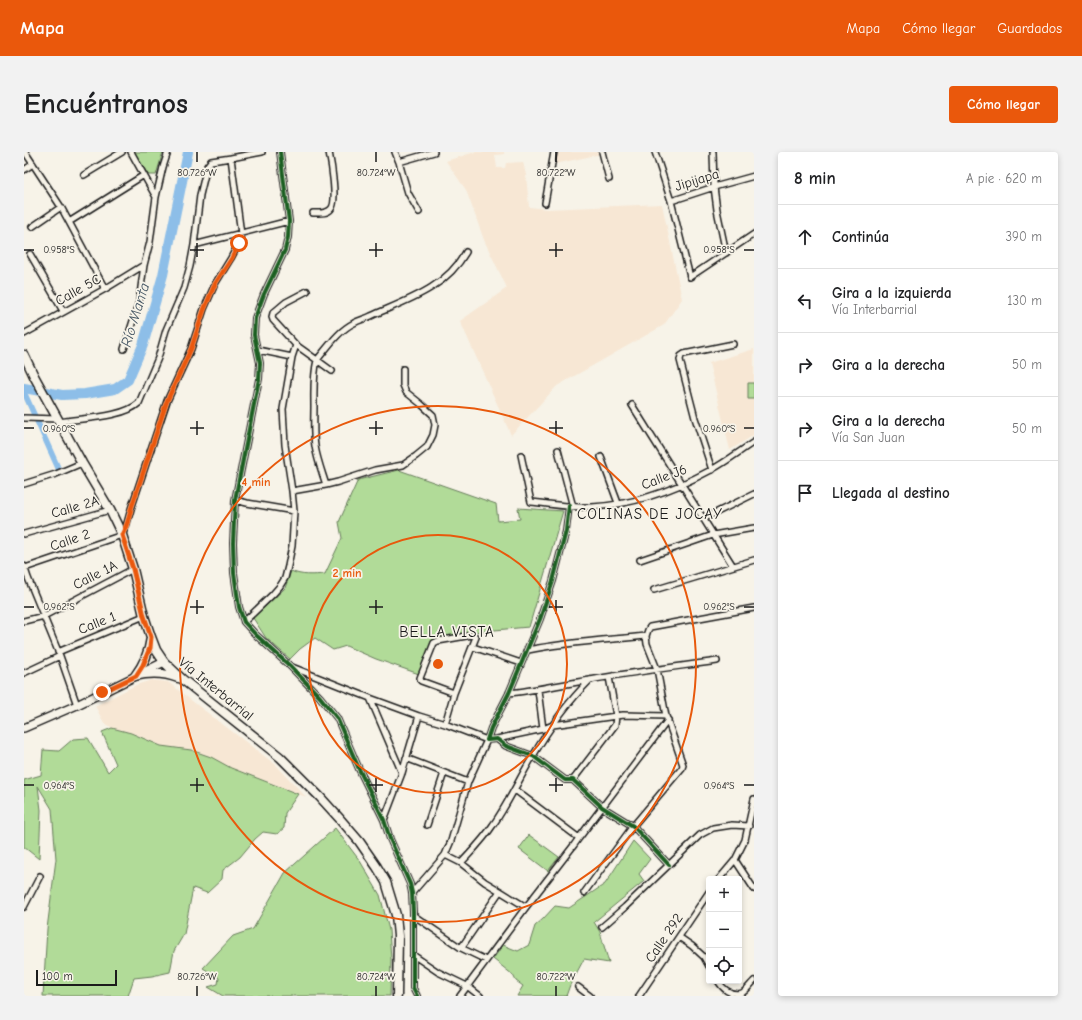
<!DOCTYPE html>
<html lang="es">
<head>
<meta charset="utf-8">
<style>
	body { margin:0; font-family:"Comic Neue",sans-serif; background:#f2f2f2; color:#202124 }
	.controls { position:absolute; right:12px; bottom:12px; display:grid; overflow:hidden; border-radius:4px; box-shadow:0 2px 6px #0003 }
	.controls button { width:36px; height:36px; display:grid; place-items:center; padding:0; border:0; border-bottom:1px solid #e0e0e0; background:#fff; color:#202124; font:20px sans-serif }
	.scale { position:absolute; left:12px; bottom:10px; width:81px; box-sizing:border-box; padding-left:4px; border:2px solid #1c1c1c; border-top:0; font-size:11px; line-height:14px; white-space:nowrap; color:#1c1c1c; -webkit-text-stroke:3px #f7f3e8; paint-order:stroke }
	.stop { position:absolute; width:12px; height:12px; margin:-9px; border:3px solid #ea580c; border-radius:50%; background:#fff }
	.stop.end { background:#ea580c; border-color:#fff; box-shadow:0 1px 4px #0008 }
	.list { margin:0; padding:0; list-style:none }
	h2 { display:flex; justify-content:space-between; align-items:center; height:52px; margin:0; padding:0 16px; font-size:17px }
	h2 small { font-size:13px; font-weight:400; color:#757577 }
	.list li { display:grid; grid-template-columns:26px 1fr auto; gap:12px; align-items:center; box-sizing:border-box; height:64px; padding:0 16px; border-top:1px solid #e0e0e0 }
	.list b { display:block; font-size:15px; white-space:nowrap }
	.list p { margin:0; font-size:13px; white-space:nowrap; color:#757577 }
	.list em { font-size:13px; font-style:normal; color:#757577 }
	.icon { flex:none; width:22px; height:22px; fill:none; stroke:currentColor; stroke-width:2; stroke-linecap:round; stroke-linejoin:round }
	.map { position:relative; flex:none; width:730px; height:844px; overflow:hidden; border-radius:4px }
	header { display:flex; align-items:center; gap:24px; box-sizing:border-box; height:56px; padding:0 20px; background:#ea580c; color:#fff }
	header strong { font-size:19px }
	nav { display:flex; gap:22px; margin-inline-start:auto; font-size:14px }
	.intro { display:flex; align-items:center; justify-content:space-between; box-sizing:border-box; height:96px; padding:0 24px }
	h1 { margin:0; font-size:28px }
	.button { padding:10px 18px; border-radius:4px; background:#ea580c; color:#fff; font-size:14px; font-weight:700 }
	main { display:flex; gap:24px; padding:0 24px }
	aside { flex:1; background:#fff; border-radius:4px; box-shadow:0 2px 6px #0003 }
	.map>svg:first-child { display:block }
</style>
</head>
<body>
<header>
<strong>Mapa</strong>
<nav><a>Mapa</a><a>Cómo llegar</a><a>Guardados</a></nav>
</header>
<div class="intro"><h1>Encuéntranos</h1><a class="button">Cómo llegar</a></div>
<main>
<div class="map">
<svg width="730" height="844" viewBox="0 0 730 844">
	<rect width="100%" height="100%" fill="#f7f3e8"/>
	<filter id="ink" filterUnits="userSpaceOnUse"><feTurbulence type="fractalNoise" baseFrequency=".025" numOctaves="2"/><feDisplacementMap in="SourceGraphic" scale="8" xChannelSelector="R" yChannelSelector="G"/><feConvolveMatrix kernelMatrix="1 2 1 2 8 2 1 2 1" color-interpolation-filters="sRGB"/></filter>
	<g filter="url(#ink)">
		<path fill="#f7e7d4" d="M451 0H480V2L471 3 473 16H481L482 11 499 10 502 23 505 55 523 57 638 52 658 147 640 173 533 234 487 283 436 169 483 136 460 88 442 38 422 9Z
			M532 0H576L577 2 531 12Z
			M730 197V283L706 298 685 211Z
			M128 528 144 530 172 552 252 613 282 645 207 616 187 605 167 598 137 594 122 587 107 581 88 576 80 571 71 554 112 533Z"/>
		<path fill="#b1db98" stroke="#667c5a" d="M110 0H139L132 23H125L123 21Z
			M724 231H730V247H724Z
			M375 318 472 352 474 369 496 367 494 356 539 359 505 475 448 480 408 488 395 522 352 507 322 494 309 498 291 486 276 497 266 507 242 486 229 466 261 436 267 419C277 424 290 423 301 422L318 386 315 370 334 328Z
			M88 576 107 581 137 594 167 598 187 605 207 616 274 642 261 661 260 676 253 682 239 680 231 687 216 705 199 718 198 727 183 741 169 736 160 782 150 799 146 820 128 824 110 826 104 844H19L23 777 32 707 28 657 14 634 17 658 15 707 0 695V628L17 623 19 598 35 599 49 587 64 586 84 620 92 612 78 580Z
			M311 676 336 709 356 743 365 778 367 807 366 844H199L184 835 194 832 195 826 179 816 209 784 229 777 261 721Z
			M505 683 535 705 524 719 495 697Z
			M609 689 626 707 615 722 620 729 570 770 576 780 585 811 560 807 546 833 542 844H493L499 834 492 829 489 823 469 807 479 793 494 799 505 793 511 774 519 767 531 754 545 756 581 732Z"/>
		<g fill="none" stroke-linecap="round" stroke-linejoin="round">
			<path stroke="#8dbee8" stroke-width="5.5" d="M0 240 35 318"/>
			<path stroke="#8dbee8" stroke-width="10" d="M0 236 38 243 61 242 91 237 104 228 119 193 139 123 164 0"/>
			<g stroke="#1c1c1c" stroke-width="8">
				<path id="street" d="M1 0 37 55 81 137
					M256 0 265 69 264 85 261 98 240 142 231 166 230 183 236 211 235 227 211 348 209 391 210 421 215 455 220 470 232 483 266 514 296 545 313 566 335 617 360 668 366 687 386 732 388 741 389 760V836L393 844
					M371 0 375 10 410 0
					M578 0 585 27
					M631 0 647 49 666 125 730 82
					M689 0 690 35 693 58 702 101
					M207 6 187 9 183 14 176 43 170 93 265 69
					M375 10 384 41 395 60
					M0 18 9 12
					M60 23 98 0
					M132 45 139 15 144 0
					M647 49 690 35 730 24
					M521 51 530 0
					M289 61C295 61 303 62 307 57 314 50 307 10 305 0
					M45 70 120 23
					M8 75 37 55
					M6 102 39 159
					M283 139 262 150 249 161 248 165 249 168 272 193 293 208C304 195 314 179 330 171 335 168 341 167 347 164 383 148 421 137 442 100
					M0 182 81 137 120 113
					M100 197 115 150 120 113 126 90 132 45 107 0
					M268 205 272 193
					M608 253 709 414
					M0 266 34 267
					M36 270C57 266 99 266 115 251L134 206 142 178 160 136 166 114 170 93
					M534 298 549 355
					M497 303 507 350C527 352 547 356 568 355 609 353 650 338 687 318 702 310 716 299 730 290
					M577 305 594 351
					M688 318 671 266 656 208 657 204 660 202 709 192
					M0 332 32 322 58 311
					M302 333 314 330 351 318 379 313 392 304 403 295 409 283 411 273 409 263 397 252 382 240 379 233V217
					M268 339 302 333C298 320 293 307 291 294 289 281 290 268 290 254 290 239 289 224 293 208L308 219
					M211 348 223 351 270 359
					M545 354 542 379 529 429 516 467 485 541 467 576 463 588 473 587 482 594 509 604 541 628H549L578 655 609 674 645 713
					M679 367 730 342
					M0 382 86 358
					M616 408 689 383 730 376
					M0 414 4 426 36 504 53 553
					M1 416 98 383 102 375 107 357 143 249 167 197 180 157 191 132 207 106 215 91 217 82 207 6 238 0
					M630 438 730 408
					M0 469 20 464 109 417
					M220 470 249 442 256 434 261 426 264 414 268 394 270 359 268 339 261 293 259 257 268 205 234 198
					M449 495 497 511
					M504 498C542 490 582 488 622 484L624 478 626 475 730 456
					M34 500 120 464
					M268 515 346 546 395 564 378 621 360 668
					M0 521 36 504
					M514 538 519 577
					M485 541C512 538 539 532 566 528 608 520 651 515 693 509
					M346 546 378 621
					M421 572 430 541 452 485 448 483 414 489 410 491 396 526 397 529 430 541
					M473 587 519 577 529 573 599 563 642 564
					M382 606 444 630
					M549 628 591 573 592 564 585 525
					M491 638 555 686
					M403 673 420 621
					M421 703 437 711 461 730 476 739
					M711 708 730 737
					M437 711C448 699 460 687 469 673 484 652 495 627 509 604 524 578 545 549 566 528
					M695 727 711 708 721 688 730 647
					M388 741 421 703 427 689 444 630 463 588 421 572 395 564
					M560 741 609 674 658 616 659 613 642 564 633 517 623 492 622 484
					M0 755 16 724
					M389 763 437 796 462 808
					M578 775 601 755 676 683 689 676 708 673 725 674
					M655 785 668 794 680 805 685 814
					M437 796 476 739 502 755
					M389 803 414 820 443 834 456 844
					M694 829C699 837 707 844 718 841 722 839 726 833 730 829
					M554 835 566 844
					M436 844 502 755 550 693 555 686 644 568
					M615 844 685 740"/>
			</g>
			<g stroke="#1c1c1c" stroke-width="10">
				<path id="secondary" d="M0 576 53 553 140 510"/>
			</g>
			<g stroke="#1c1c1c" stroke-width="11">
				<path id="primary" d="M0 203 10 224 58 311 86 358 98 383 109 417 120 464 127 485 132 498 140 510 158 527 256 605 296 645 316 667 335 689 353 715 362 730 372 763 374 784 373 844
					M111 524C126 520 139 520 154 526
					M111 524C120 512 125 501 127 486"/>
			</g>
			<use href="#street" stroke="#f7f3e8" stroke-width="5"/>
			<use href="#secondary" stroke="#f7f3e8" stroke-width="7"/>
			<use href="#primary" stroke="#f7f3e8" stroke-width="8"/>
			<g stroke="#f7f3e8" stroke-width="6">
				<path id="cycleway" d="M256 0 265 69 264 85 261 98 240 142 231 166 230 183 236 211 235 227 211 348 209 391 210 421 215 455 220 470 232 483 266 514 296 545 313 566 335 617 360 668 366 687 386 732 388 741 389 760V836L393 844
					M545 354 542 379 529 429 516 467 485 541 467 576 463 588 473 587 482 594 509 604 541 628H549L578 655 609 674 645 713"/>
			</g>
			<use href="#cycleway" stroke="#1b5e20" stroke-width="4"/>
		</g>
	</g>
	<g fill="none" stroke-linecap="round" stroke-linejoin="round" filter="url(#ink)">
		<path stroke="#ea580c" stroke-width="5" d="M78 540 112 524 119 513 126 496 127 485 120 464 109 417 98 383C103 374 105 367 107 357L143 249 167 197 180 158 191 132 208 106 215 91"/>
	</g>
	<path fill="none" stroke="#1c1c1c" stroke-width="1.5" d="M173 0V10M352 0V10M532 0V10M173 91V105M352 91V105M532 91V105M0 98H10M166 98H180M345 98H359M525 98H539M720 98H730M173 269V283M352 269V283M532 269V283M0 276H10M166 276H180M345 276H359M525 276H539M720 276H730M173 448V462M352 448V462M532 448V462M0 455H10M166 455H180M345 455H359M525 455H539M720 455H730M173 626V640M352 626V640M532 626V640M0 633H10M166 633H180M345 633H359M525 633H539M720 633H730M173 834V844M352 834V844M532 834V844"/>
	<g fill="none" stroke="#e8590c" stroke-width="2">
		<circle cx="414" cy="512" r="129"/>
		<circle cx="414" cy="512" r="258"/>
	</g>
	<g text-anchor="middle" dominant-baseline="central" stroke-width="3.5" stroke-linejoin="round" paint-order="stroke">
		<g font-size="14" fill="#1c1c1c" stroke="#f7f3e8">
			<text transform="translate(673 28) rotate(-17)">Jipijapa</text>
			<text transform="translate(54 138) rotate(-29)">Calle 5C</text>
			<text transform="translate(640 325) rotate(-21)">Calle J6</text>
			<text transform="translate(51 355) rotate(-16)">Calle 2A</text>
			<text transform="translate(46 388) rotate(-19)">Calle 2</text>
			<text transform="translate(71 423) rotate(-27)">Calle 1A</text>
			<text transform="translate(73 471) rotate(-22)">Calle 1</text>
			<text transform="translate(192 537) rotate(39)">Vía Interbarrial</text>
			<text transform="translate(640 786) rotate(-56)">Calle 292</text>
		</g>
		<g font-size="15" font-style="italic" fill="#445563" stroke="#f7f3e8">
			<text transform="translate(111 163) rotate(-73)">Río Manta</text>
		</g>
		<g font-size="15" letter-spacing="1" fill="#1c1c1c" stroke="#f7f3e8">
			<text x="626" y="362">COLINAS DE JOCAY</text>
			<text x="423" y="480">BELLA VISTA</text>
		</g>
	</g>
	<g font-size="10" text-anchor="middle" fill="#1c1c1c" stroke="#f7f3e8" stroke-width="3.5" stroke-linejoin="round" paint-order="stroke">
		<text x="173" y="24">80.726°W</text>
		<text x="352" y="24">80.724°W</text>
		<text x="532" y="24">80.722°W</text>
		<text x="35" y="101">0.958°S</text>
		<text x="695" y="101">0.958°S</text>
		<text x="35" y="280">0.960°S</text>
		<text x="695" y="280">0.960°S</text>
		<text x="35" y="458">0.962°S</text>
		<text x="695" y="458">0.962°S</text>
		<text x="35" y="637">0.964°S</text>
		<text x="695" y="637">0.964°S</text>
		<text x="173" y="828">80.726°W</text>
		<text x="352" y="828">80.724°W</text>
		<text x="532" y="828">80.722°W</text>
	</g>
	<circle cx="414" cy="512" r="6" fill="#e8590c" stroke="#f7f3e8" stroke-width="2"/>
	<g font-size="12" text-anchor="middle" font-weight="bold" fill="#e8590c" stroke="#f7f3e8" stroke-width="3.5" stroke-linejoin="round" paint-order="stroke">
		<text x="232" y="334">4 min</text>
		<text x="323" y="425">2 min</text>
	</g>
</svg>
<div class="controls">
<button>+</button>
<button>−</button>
<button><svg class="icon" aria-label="locate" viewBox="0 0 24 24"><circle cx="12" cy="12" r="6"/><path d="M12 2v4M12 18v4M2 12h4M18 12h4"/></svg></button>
</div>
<div class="scale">100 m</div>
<div class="stop" style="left:215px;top:91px"></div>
<div class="stop end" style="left:78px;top:540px"></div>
</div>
<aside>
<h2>8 min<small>A pie · 620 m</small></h2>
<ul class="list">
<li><svg class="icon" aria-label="ahead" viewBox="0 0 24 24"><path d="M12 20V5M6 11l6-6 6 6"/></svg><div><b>Continúa</b></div><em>390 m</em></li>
<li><svg class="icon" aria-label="left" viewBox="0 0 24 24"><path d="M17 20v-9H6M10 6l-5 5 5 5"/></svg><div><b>Gira a la izquierda</b><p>Vía Interbarrial</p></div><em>130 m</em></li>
<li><svg class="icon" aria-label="right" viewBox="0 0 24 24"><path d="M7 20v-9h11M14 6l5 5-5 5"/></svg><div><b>Gira a la derecha</b></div><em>50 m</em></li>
<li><svg class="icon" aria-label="right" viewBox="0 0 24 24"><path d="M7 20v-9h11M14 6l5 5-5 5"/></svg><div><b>Gira a la derecha</b><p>Vía San Juan</p></div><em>50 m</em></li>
<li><svg class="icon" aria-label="arrive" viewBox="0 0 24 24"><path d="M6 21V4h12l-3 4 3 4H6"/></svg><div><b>Llegada al destino</b></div></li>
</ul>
</aside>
</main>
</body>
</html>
